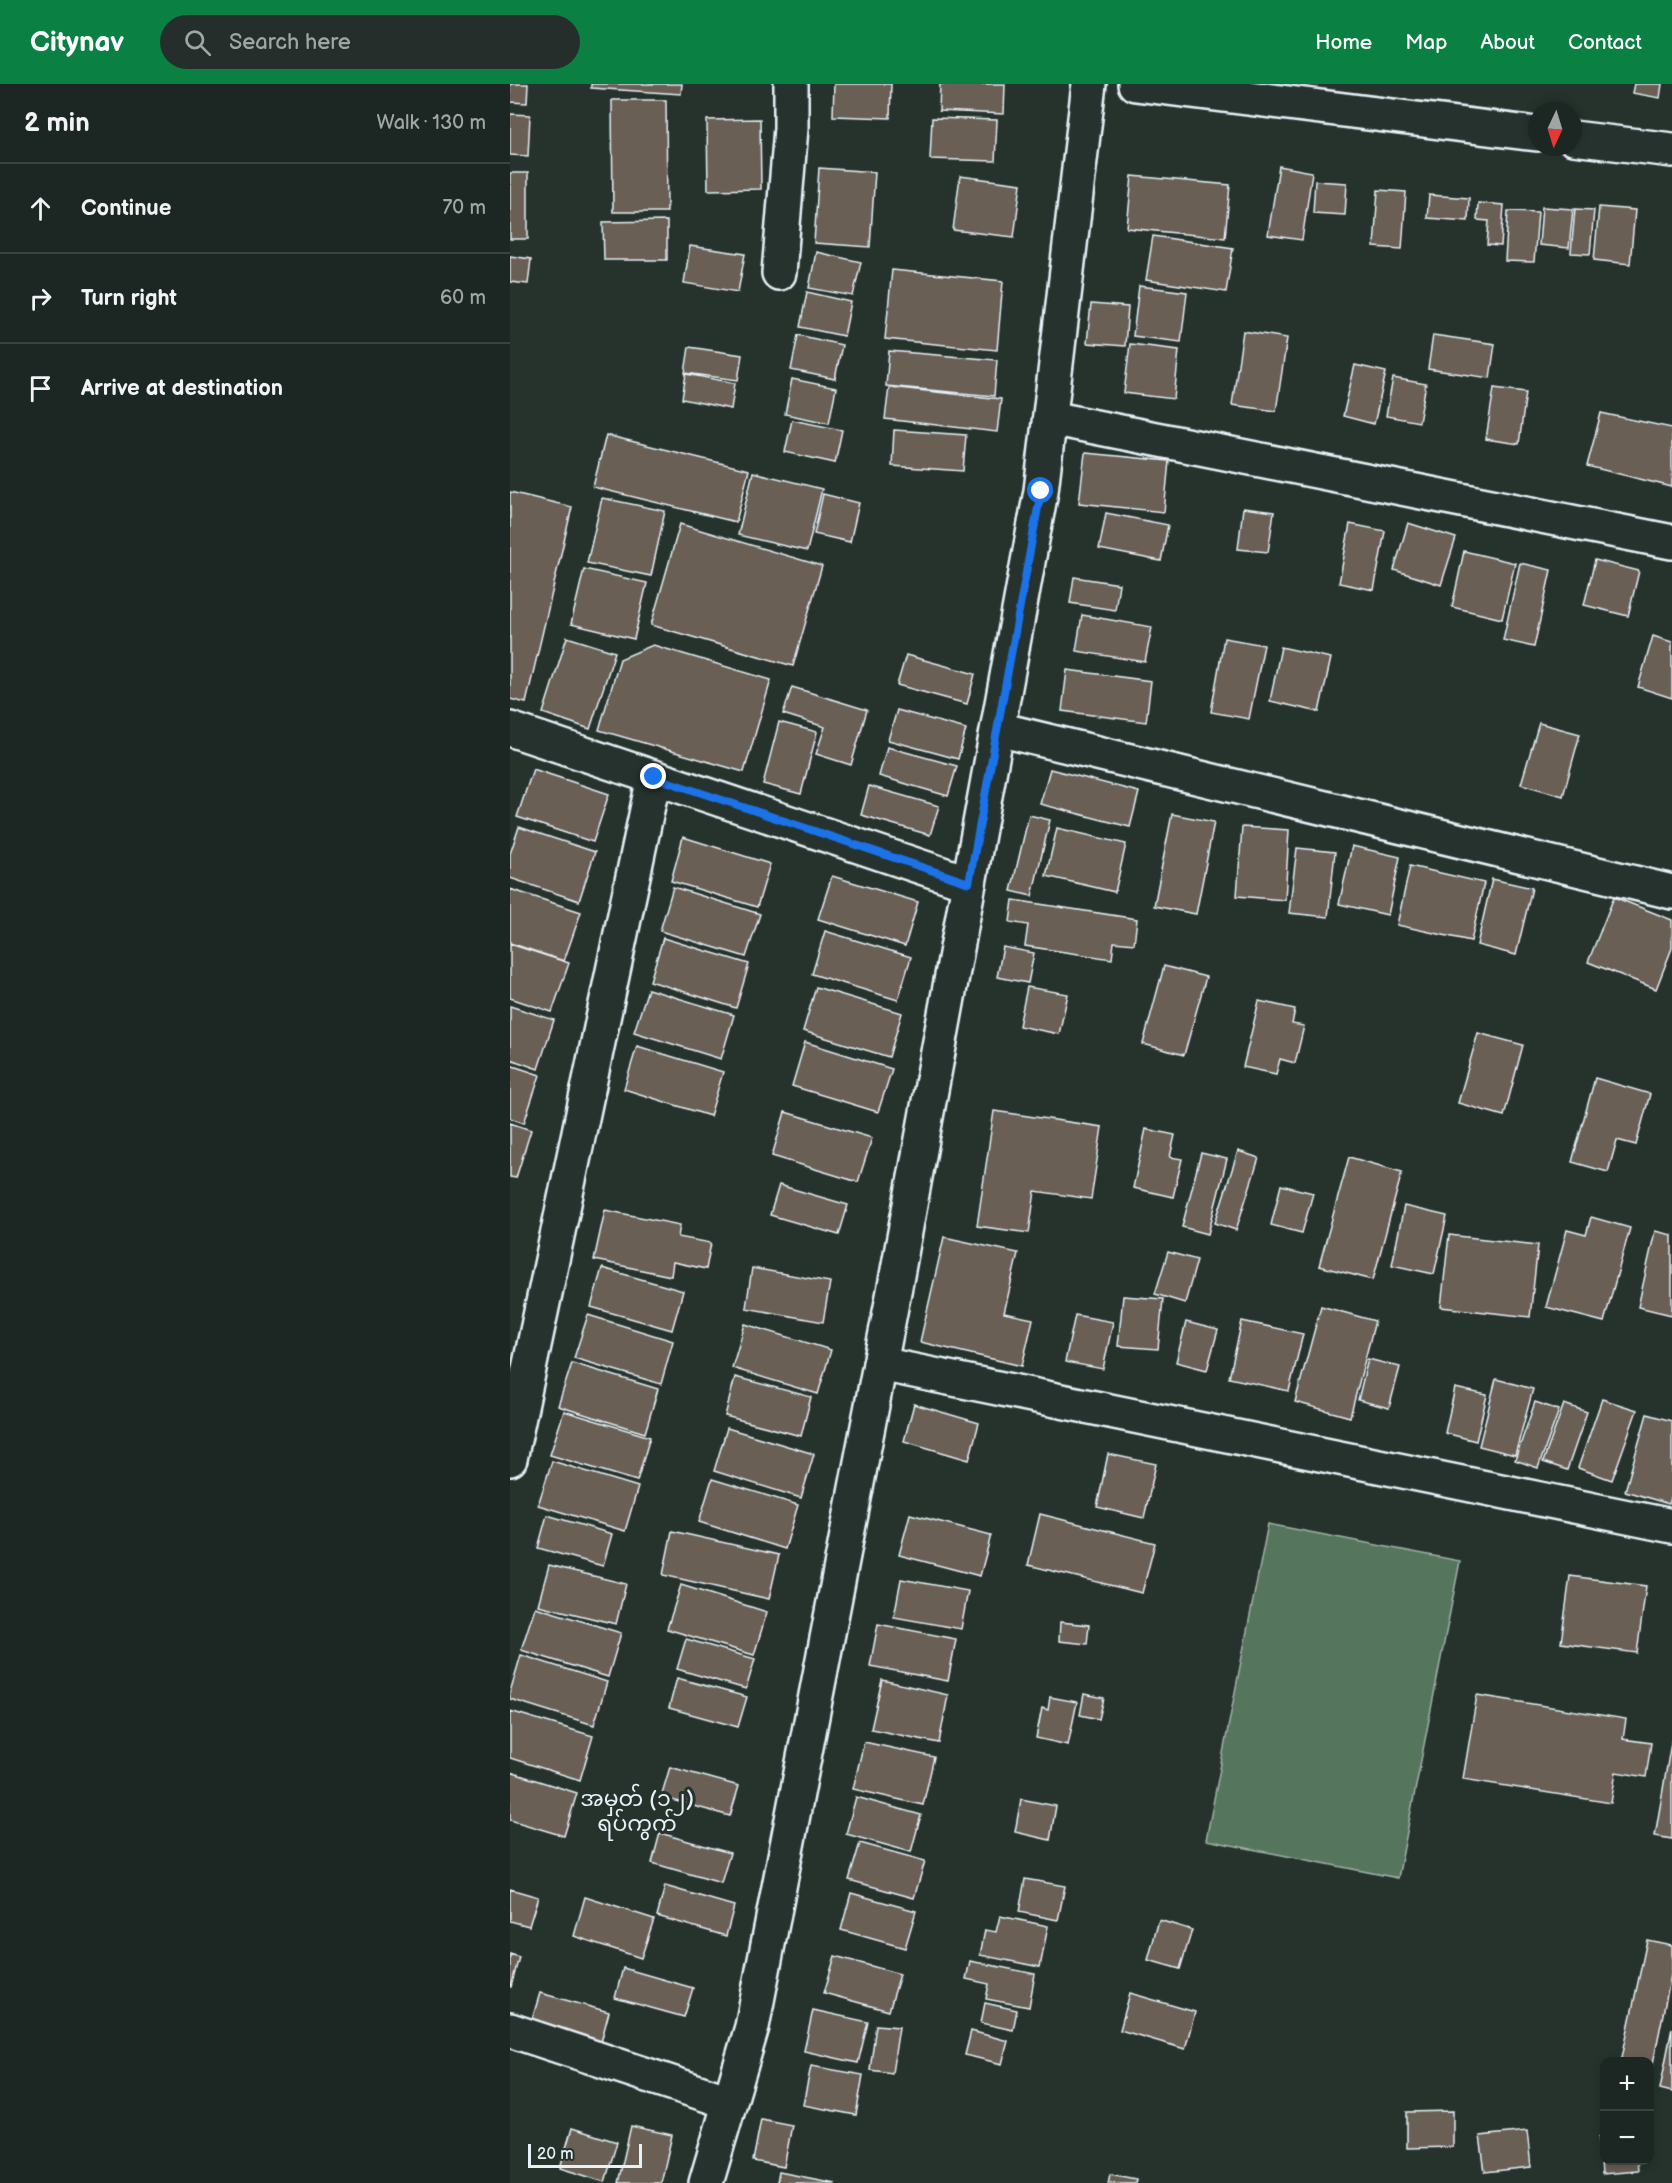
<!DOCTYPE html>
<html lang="en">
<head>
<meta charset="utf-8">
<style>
	body { margin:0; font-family:"Balsamiq Sans","Noto Sans Myanmar",sans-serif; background:#252e2a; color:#f1f3f6 }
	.controls { position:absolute; right:18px; bottom:18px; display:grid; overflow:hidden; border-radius:12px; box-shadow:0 3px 9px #0003 }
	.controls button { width:54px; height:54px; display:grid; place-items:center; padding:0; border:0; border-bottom:2px solid #3a4340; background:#1c2622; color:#f1f3f6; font:30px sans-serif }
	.compass { position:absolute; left:1018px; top:18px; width:54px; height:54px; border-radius:50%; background:#1c2622; box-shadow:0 3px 9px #0003; rotate:184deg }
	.scale { position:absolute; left:18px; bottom:15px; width:114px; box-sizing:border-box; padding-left:6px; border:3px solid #e8f1f8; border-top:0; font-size:16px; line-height:21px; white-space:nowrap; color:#e8f1f8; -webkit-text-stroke:4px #26332d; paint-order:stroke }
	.stop { position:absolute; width:18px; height:18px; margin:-14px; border:4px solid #1a73e8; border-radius:50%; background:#fff }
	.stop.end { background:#1a73e8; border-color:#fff; box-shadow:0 2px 6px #0008 }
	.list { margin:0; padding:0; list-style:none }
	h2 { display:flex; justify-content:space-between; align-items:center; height:78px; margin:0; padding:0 24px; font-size:26px }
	h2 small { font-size:20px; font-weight:400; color:#a0a5a5 }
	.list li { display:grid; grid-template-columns:39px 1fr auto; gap:18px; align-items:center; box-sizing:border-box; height:90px; padding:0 24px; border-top:2px solid #3a4340 }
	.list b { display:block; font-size:22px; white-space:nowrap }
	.list em { font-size:20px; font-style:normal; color:#a0a5a5 }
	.icon { flex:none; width:33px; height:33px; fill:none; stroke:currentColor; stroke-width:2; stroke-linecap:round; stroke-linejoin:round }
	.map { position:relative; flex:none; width:1162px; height:2099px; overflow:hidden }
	header { display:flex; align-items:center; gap:36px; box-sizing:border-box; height:84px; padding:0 30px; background:#0b8043; color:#fff }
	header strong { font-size:28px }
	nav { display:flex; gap:33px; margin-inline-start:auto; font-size:21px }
	.search { width:420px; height:54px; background:#252e2a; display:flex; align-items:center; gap:15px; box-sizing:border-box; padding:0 21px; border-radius:33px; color:#a0a5a5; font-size:22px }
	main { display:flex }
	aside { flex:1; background:#1c2622 }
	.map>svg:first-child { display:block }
</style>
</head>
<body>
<header>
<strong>Citynav</strong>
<div class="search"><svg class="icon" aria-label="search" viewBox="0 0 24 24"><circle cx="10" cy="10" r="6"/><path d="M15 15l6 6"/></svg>Search here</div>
<nav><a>Home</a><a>Map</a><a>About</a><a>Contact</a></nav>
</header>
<main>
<aside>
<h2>2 min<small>Walk · 130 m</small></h2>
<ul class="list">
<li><svg class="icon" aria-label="ahead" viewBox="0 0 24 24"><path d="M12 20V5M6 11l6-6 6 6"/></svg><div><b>Continue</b></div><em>70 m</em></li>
<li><svg class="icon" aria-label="right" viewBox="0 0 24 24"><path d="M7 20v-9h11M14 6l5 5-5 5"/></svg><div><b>Turn right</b></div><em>60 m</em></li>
<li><svg class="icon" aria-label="arrive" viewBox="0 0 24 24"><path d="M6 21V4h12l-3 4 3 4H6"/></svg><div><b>Arrive at destination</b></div></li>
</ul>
</aside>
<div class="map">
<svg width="1162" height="2099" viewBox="0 0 1162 2099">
	<rect width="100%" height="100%" fill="#26332d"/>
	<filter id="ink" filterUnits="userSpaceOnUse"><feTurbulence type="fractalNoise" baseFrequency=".0167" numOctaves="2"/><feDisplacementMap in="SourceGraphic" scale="12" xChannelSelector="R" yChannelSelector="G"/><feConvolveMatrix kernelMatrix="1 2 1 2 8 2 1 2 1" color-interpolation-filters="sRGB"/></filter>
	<g filter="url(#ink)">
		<path fill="#57755d" stroke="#a0b3aa" stroke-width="1.5" d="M758 1440 950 1477 888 1794 696 1756Z"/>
		<path fill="#695e54" stroke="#e8f1f8" stroke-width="1.5" d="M0 0H18L17 19 0 18Z
			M81 0H172L171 10 81 4Z
			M324 0H381L380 34 323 32Z
			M430 0H495L494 30 429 27Z
			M1124 0H1152L1150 14 1122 9Z
			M102 16H156L157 128H103Z
			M0 30 20 31 18 72 0 71Z
			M422 34 487 36 485 77 420 75Z
			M250 35 251 105 198 106 197 36Z
			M769 82 802 88 792 156 758 151Z
			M309 84 365 88 360 163 304 159Z
			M0 89H18V155H0Z
			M450 92 511 100 504 153 443 146Z
			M622 92 720 101 715 154 617 144Z
			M805 97 837 99 835 131 803 129Z
			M868 106 896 108 892 165 864 163Z
			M919 111 959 114 958 137 917 134Z
			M968 119 994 121 991 162 977 161 979 137 967 136Z
			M1032 123 1063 125 1059 164 1029 161Z
			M1089 123 1125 126 1120 180 1084 176Z
			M1065 125 1084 126 1080 170 1061 169Z
			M998 127 1028 128 1024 178 995 177Z
			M157 137V176H94L93 138Z
			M643 152 723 164 716 208 636 196Z
			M180 162 235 170 228 208 174 199Z
			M306 168 351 178 343 212 299 204Z
			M0 172 21 175 18 200 0 198Z
			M382 186 493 197 487 266 375 255Z
			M629 202 677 208 671 258 623 252Z
			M297 208 341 218 334 252 290 243Z
			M581 220 618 223 615 262 577 259Z
			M733 247 777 254 766 327 722 321Z
			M288 251 332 261 325 295 281 286Z
			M923 251 985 260 980 294 918 285Z
			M620 260 669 266 664 315 614 309Z
			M179 263 232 271 228 296 175 289Z
			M379 267 487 276 484 312 376 302Z
			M845 281 876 288 864 340 833 332Z
			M176 290 225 299 221 325 172 315Z
			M883 294 916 300 909 338 876 332Z
			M282 295 326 304 319 339 275 330Z
			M379 303 491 315 487 348 375 335Z
			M984 304 1016 308 1009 360 976 355Z
			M1091 329 1162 344V403L1077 382Z
			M282 336 332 346 325 379 275 368Z
			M384 346 456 351 453 387 382 382Z
			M96 351 239 386 226 438 83 403Z
			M575 369 659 377 654 428 569 419Z
			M243 388 312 405 297 467 228 451Z
			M0 408 62 423 16 619 0 615Z
			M313 410 349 419 340 458 304 450Z
			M92 414 155 427 141 492 77 479Z
			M733 424 764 428 758 468 728 465Z
			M596 429 658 441 651 477 589 465Z
			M898 439 946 454 931 501 884 486Z
			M170 440 312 482 283 582 141 541Z
			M840 440 875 447 864 506 829 499Z
			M954 467 1005 479 992 535 942 523Z
			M1085 476 1129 487 1118 532 1074 521Z
			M1010 479 1041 486 1024 563 993 556Z
			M74 485 137 499 124 555 61 540Z
			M564 493 609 500 605 526 560 519Z
			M572 531 642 543 635 578 566 567Z
			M1143 552 1162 558V614L1128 603Z
			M57 553 105 568 80 645 33 629Z
			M714 554 754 561 739 635 701 628Z
			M143 561 261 596 234 688 89 646 110 575Z
			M771 563 821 574 809 628 760 617Z
			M396 571 465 590 457 620 387 601Z
			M557 586 641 597 636 638 552 627Z
			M282 603 357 626 341 681 306 670 315 643 273 630Z
			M387 626 456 645 448 675 378 656Z
			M269 638 307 648 291 710 253 700Z
			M1029 639 1070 650 1053 712 1011 700Z
			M377 663 447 682 438 712 369 692Z
			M23 685 99 710 83 758 7 733Z
			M540 685 629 708 620 743 530 720Z
			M359 702 429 722 420 751 351 731Z
			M662 730 704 738 686 830 644 822Z
			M519 731 540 736 522 812 501 807Z
			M9 743 85 768 69 817 0 794V770Z
			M732 743 779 746 775 816 727 812Z
			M547 744 616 760 605 808 536 792Z
			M173 753 260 780 247 823 161 797Z
			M842 762 890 773 878 831 829 820Z
			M787 764 825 768 818 833 779 829Z
			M900 782 974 799 961 857 887 841Z
			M322 792 408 818 395 862 308 835Z
			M982 795 1022 804 1006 871 967 861Z
			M163 803 250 830 236 873 150 847Z
			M0 805 71 828 54 877 0 859Z
			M1104 813 1162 836V864L1146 905 1078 878Z
			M503 816 627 835 624 860 604 858 602 875 515 862 518 841 500 838Z
			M315 847 401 873 388 916 302 890Z
			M153 854 239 880 226 924 140 897Z
			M0 860 59 879 42 928 0 914Z
			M493 863 524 869 518 899 487 893Z
			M654 882 696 893 674 971 633 960Z
			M306 903 392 929 379 973 293 947Z
			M517 903 558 910 549 950 509 942Z
			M138 905 224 931 211 975 124 948Z
			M749 917 785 925 782 940 794 942 785 979 770 975 766 990 733 983Z
			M0 922 44 936 28 985 0 975Z
			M968 949 1013 961 994 1032 948 1019Z
			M295 958 382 985 368 1028 282 1002Z
			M127 962 213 988 200 1032 114 1005Z
			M0 981 30 991 14 1039 0 1034Z
			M1085 994 1140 1010 1126 1061 1107 1056 1098 1088 1062 1078Z
			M484 1027 592 1043 581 1115 525 1107 519 1149 467 1142Z
			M275 1028 362 1054 348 1098 262 1072Z
			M0 1039 21 1046 6 1094 0 1093Z
			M636 1045 665 1051 660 1073 672 1075 663 1113 623 1104Z
			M728 1067 749 1074 726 1146 705 1139Z
			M691 1069 717 1075 698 1150 672 1143Z
			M839 1073 892 1088 863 1196 809 1182Z
			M269 1101 338 1121 329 1151 260 1131Z
			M771 1101 803 1109 792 1149 761 1141Z
			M894 1122 937 1132 924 1190 882 1181Z
			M95 1126 170 1141 168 1153 201 1159 196 1185 163 1178 161 1192 84 1176Z
			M1081 1133 1120 1144 1094 1238 1036 1223 1057 1146 1076 1151Z
			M1145 1147 1162 1151V1231L1128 1223Z
			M939 1151 1028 1161 1020 1233 931 1223Z
			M434 1153 508 1169 494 1229 523 1235 512 1282 410 1258Z
			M658 1168 687 1176 675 1219 645 1210Z
			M92 1184 173 1207 162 1246 81 1223Z
			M242 1184 320 1198 313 1238 236 1224Z
			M613 1212 653 1215 648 1265 608 1262Z
			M811 1222 865 1237 840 1333 785 1318Z
			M78 1231 163 1257 151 1300 64 1274Z
			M565 1231 603 1238 593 1285 555 1278Z
			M732 1237 793 1250 779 1307 719 1294Z
			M676 1238 708 1246 697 1286 666 1278Z
			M235 1240 321 1266 308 1310 222 1284Z
			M858 1275 890 1283 879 1324 848 1316Z
			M62 1279 148 1305 135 1349 48 1322Z
			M225 1293 301 1313 291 1352 215 1332Z
			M986 1295 1023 1305 1005 1371 969 1362Z
			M945 1304 977 1311 966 1357 935 1349Z
			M1092 1315 1127 1326 1102 1396 1068 1384Z
			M1025 1318 1049 1326 1028 1384 1005 1376Z
			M404 1320 469 1339 459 1376 394 1357Z
			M1054 1320 1077 1328 1057 1386 1033 1378Z
			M54 1327 140 1353 127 1397 40 1371Z
			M1137 1330 1162 1337V1411L1159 1420 1115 1407Z
			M217 1344 304 1370 291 1414 204 1387Z
			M598 1370 646 1380 634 1434 587 1423Z
			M42 1377 128 1403 115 1447 28 1421Z
			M202 1395 288 1421 275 1465 189 1438Z
			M400 1430 481 1451 470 1492 389 1471Z
			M530 1430 645 1459 632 1509 518 1481Z
			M37 1431 102 1450 93 1482 28 1464Z
			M162 1447 269 1471 259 1515 153 1491Z
			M39 1481 116 1500 106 1540 28 1521Z
			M1060 1492 1136 1502 1127 1569 1051 1559Z
			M391 1495 458 1507 451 1545 384 1533Z
			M171 1501 257 1528 244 1571 157 1545Z
			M25 1523 111 1549 98 1593 11 1566Z
			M550 1538 579 1541 577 1560 549 1557Z
			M368 1540 446 1555 438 1597 360 1582Z
			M176 1555 245 1575 236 1605 167 1585Z
			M11 1571 97 1598 84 1641 0 1615V1608Z
			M167 1594 237 1613 228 1643 159 1624Z
			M372 1596 438 1611 429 1659 361 1645Z
			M574 1610 594 1614 589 1635 570 1631Z
			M967 1611 1116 1635 1113 1655 1141 1659 1136 1693 1106 1688 1101 1719 953 1695Z
			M540 1613 567 1618 558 1661 526 1654 532 1624 538 1626Z
			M0 1627 83 1652 70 1696 0 1674Z
			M1162 1653V1755L1145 1752Z
			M354 1658 424 1673 413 1721 343 1705Z
			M160 1683 229 1702 220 1732 151 1713Z
			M0 1688 67 1709 54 1752 0 1736Z
			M346 1713 411 1731 401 1768 336 1750Z
			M511 1715 546 1722 540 1756 505 1748Z
			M150 1749 220 1769 211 1799 142 1779Z
			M350 1759 415 1777 404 1814 339 1796Z
			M515 1795 555 1802 548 1836 509 1828Z
			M155 1802 224 1822 216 1852 147 1832Z
			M0 1805 28 1813 19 1842 0 1837Z
			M341 1809 406 1827 395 1864 331 1846Z
			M75 1813 144 1835 131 1874 64 1852Z
			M490 1832 538 1842 530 1883 470 1871 475 1846 486 1848Z
			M649 1836 682 1846 670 1885 638 1876Z
			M1137 1856 1162 1861V1886L1140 1994V1978H1111Z
			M0 1870 9 1873 1 1903H0Z
			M325 1872 390 1890 379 1927 314 1909Z
			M460 1877 525 1890 519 1923 476 1915 479 1900 456 1895Z
			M113 1884 183 1904 174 1933 105 1914Z
			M30 1909 99 1928 91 1958 21 1939Z
			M620 1909 685 1928 675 1965 610 1946Z
			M475 1919 507 1926 503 1946 471 1939Z
			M303 1926 358 1938 348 1979 294 1967Z
			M366 1941 389 1943 382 1989 360 1986Z
			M1162 1944V2008L1150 2005Z
			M461 1947 498 1957 492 1980 455 1971Z
			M301 1982 353 1991 346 2031 293 2021Z
			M943 2027V2063L897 2064V2028Z
			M251 2035 282 2041 274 2083 243 2077Z
			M121 2042 162 2051 151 2099H108Z
			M62 2044 107 2058 95 2098 50 2084Z
			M1017 2047 1021 2083 975 2088 970 2052Z
			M1089 2053H1094V2076H1127L1128 2087 1092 2090Z
			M269 2088 325 2099H267Z
			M600 2090 626 2095 625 2099H598Z"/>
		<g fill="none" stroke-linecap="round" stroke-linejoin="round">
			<g stroke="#e8f1f8" stroke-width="38">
				<path id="minor" d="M625 0 1027 50
					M1063 54 1162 66
					M269 189 281 44V0
					M540 334 1162 458
					M0 645 459 799
					M488 645 1162 808
					M370 1280 1162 1442
					M0 1375 144 693
					M0 1946 219 2018"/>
			</g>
			<g stroke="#e8f1f8" stroke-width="38">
				<path id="tertiary" d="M196 2099 242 1943 386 1197 531 407 579 0"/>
			</g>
			<use href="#minor" stroke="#26332d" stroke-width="33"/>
			<use href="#tertiary" stroke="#26332d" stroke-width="33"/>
		</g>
	</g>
	<g fill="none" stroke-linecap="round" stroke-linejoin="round" filter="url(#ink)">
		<path stroke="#1a73e8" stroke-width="8" d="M144 693 459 799 531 407"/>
	</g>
	<g text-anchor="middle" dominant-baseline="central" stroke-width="6" stroke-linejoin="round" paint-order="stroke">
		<g font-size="22" fill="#e8f1f8" stroke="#26332d">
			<text x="127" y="1715">အမှတ် (၁၂)<tspan x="127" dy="25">ရပ်ကွက်</tspan></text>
		</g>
	</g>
</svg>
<div class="controls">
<button>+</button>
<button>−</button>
</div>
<svg class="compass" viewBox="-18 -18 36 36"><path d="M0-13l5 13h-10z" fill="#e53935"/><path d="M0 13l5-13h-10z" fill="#a0a5a5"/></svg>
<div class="scale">20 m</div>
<div class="stop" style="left:531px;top:407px"></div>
<div class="stop end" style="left:144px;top:693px"></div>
</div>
</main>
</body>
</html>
